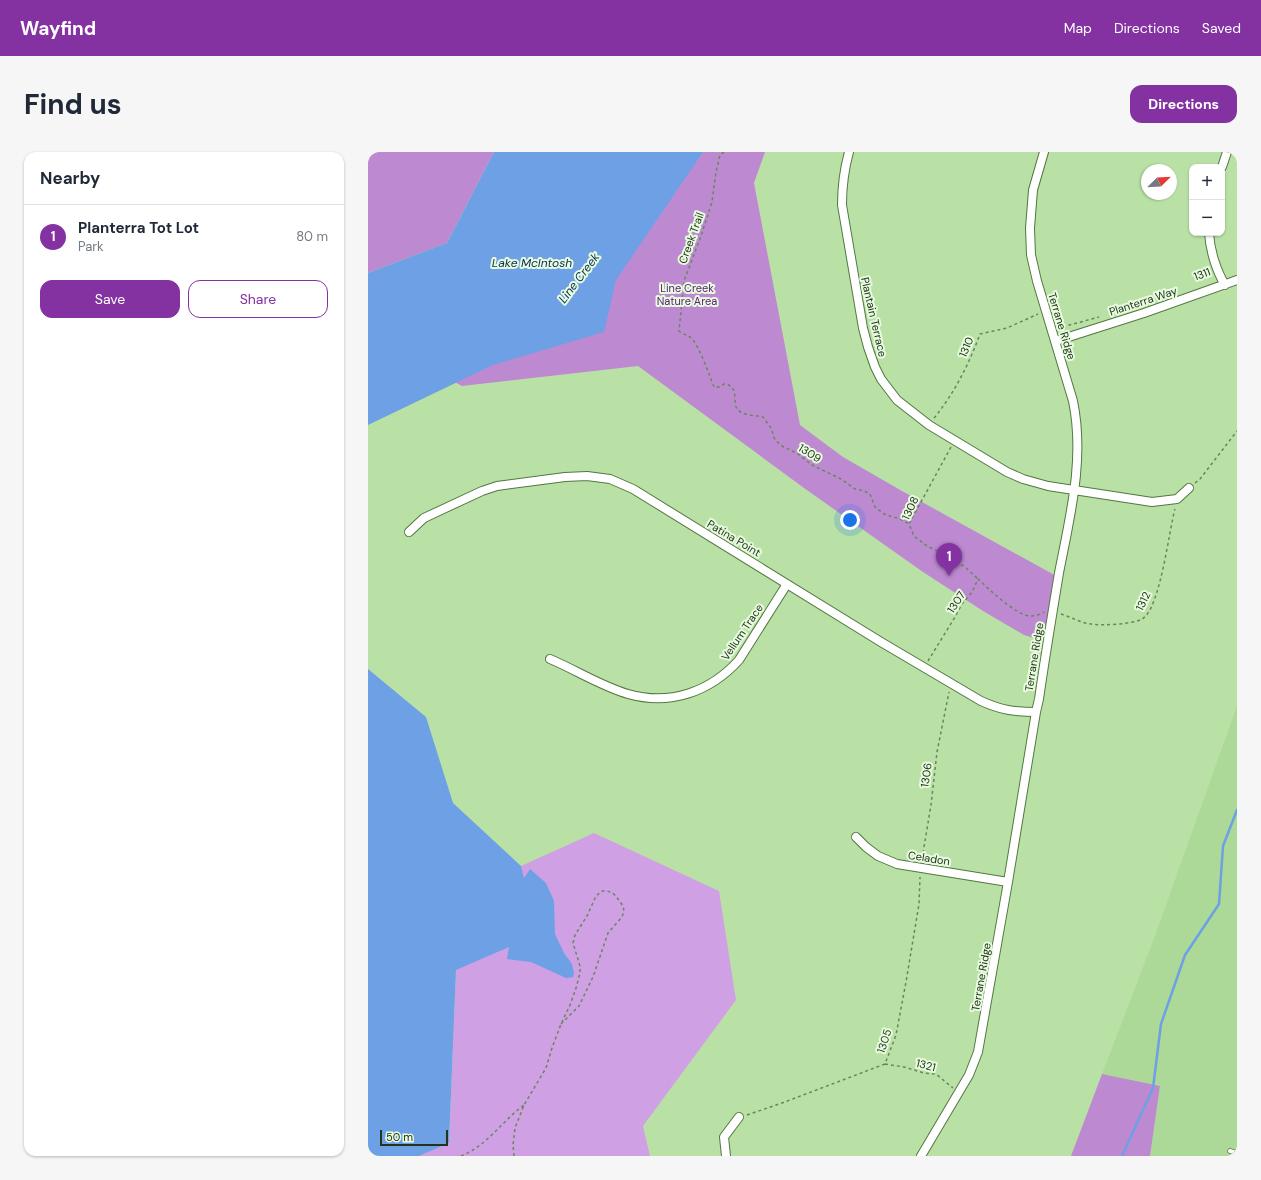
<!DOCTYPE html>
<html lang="en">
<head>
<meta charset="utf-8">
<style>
	body { margin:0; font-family:"DM Sans",sans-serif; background:#f6f6f7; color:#1f2937 }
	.controls { position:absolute; right:12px; top:12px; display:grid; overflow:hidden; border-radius:8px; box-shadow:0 1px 3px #0004 }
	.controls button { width:36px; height:36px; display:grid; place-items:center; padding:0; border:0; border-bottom:1px solid #e0e1e3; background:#fff; color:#1f2937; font:20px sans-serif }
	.compass { position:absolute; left:773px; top:12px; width:36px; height:36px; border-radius:50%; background:#fff; box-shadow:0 1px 3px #0004; rotate:66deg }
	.scale { position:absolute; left:12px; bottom:10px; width:68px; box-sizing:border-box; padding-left:4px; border:2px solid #24331c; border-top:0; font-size:11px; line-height:14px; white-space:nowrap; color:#24331c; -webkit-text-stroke:3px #e7fbde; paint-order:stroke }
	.you { position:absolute; left:482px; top:368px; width:14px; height:14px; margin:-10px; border:3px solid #fff; border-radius:50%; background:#1a73e8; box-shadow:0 0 0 6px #1a73e833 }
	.badge { display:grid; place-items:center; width:26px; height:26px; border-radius:50%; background:#8432a1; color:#fff; font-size:13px; font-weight:700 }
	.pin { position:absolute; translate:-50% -33px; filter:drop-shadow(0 1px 2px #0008) }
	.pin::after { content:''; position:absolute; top:21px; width:14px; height:12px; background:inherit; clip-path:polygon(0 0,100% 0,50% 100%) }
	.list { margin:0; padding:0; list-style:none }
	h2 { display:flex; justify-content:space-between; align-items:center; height:52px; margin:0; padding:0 16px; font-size:17px }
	h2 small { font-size:13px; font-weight:400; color:#747a83 }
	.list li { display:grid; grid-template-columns:26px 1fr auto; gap:12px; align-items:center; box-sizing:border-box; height:64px; padding:0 16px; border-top:1px solid #e0e1e3 }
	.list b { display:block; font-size:15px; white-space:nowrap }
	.list p { margin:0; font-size:13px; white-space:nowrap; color:#747a83 }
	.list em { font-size:13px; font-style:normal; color:#747a83 }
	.actions { display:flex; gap:8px; padding:12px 16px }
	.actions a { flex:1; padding:9px 0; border:1px solid #8432a1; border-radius:12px; text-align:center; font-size:14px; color:#8432a1 }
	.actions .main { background:#8432a1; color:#fff }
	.map { position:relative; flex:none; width:869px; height:1004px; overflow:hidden; border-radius:12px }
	header { display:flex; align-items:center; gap:24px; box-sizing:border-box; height:56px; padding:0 20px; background:#8432a1; color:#fff }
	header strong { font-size:19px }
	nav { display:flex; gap:22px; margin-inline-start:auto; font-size:14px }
	.intro { display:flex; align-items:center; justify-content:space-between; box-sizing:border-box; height:96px; padding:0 24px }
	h1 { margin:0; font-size:28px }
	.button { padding:10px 18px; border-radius:12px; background:#8432a1; color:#fff; font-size:14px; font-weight:700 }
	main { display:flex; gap:24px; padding:0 24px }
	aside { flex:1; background:#fff; border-radius:12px; box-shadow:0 1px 3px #0004 }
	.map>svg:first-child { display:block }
</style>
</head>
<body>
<header>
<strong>Wayfind</strong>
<nav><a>Map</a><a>Directions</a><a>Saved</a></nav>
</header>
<div class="intro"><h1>Find us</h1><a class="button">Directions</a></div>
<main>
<aside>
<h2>Nearby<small></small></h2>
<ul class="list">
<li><span class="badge">1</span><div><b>Planterra Tot Lot</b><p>Park</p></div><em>80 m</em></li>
</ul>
<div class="actions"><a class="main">Save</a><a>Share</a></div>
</aside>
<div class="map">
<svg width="869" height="1004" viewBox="0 0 869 1004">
	<rect width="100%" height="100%" fill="#b9e1a6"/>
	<path fill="#acd997" d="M869 554V1004H782L792 935 734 922 787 784Z"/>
	<path fill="#d0a0e4" d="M226 681 351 739 368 848 275 974 282 1004H51L81 991 88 818 142 772 153 714Z"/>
	<path fill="#bd8ad1" d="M0 0H126L79 91 0 121Z
		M299 0H397L386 31 432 273 475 305 534 339 690 425 679 490 656 483 615 459 555 420 436 336 270 214 94 234 0 184V154Z
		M734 922 792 934 782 1004H703Z"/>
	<path fill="#6da0e4" d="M126 0H335L248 128 236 180 125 213 0 273V121L79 91Z
		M0 517 58 565 85 651 153 714 156 726 162 717 178 731 186 749 187 782 196 801 204 812 206 821 205 825 198 826 163 810 139 807 141 795 88 818 81 991 51 1004H0Z"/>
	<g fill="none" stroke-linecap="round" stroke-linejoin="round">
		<path stroke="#6da0e4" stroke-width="2.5" d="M754 1004 785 936 793 872 817 803 851 752 855 694 869 658"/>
		<g stroke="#537741" stroke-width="5.5">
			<path id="service" d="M862 999 869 1001"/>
		</g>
		<g stroke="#537741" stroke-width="10">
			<path id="minor" d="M481 0C476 18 474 34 474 53L495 176 500 195 507 215 513 227 529 248 561 273 639 320 655 327 680 334 784 350 809 347 821 336
				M854 15 859 0
				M841 81C842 98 848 118 857 133
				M688 189 776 161 869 128
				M41 380 56 366 114 339 129 334 197 325 219 324 242 327 265 337 513 490 613 549C633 558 646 560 668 560
				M182 507C208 518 233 534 260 542 302 554 342 540 371 508L419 432
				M488 685 498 695 510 704 529 712 640 730
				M358 1004 356 985 371 965
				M553 1004 601 923 610 900 640 730 668 560 671 547C677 505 684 463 691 421 702 364 717 307 705 249L669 129 663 103 662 76 665 38 676 0"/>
		</g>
		<path stroke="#6a855d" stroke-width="1.5" stroke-dasharray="3 3" stroke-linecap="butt" d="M356 0 352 3 348 20 344 50 333 84 316 129 311 179C315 183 318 182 322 185 330 190 342 225 346 235H351L356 232 361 233 366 238C367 242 367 252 368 255 372 264 387 263 395 265L403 276 407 288 414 294 430 302 444 313 473 327 487 337 496 339 502 342 507 355 516 362 532 367 541 372
			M756 158 784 148
			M696 177 698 174 731 165
			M566 266C586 242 601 212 612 182L639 176 670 162
			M583 295 541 372 546 384 559 394 578 403 597 415 610 427
			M827 331 832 327 869 279
			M693 462C703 465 713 471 723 472 733 474 766 472 774 467 792 458 801 378 807 357
			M560 509 587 465 594 452 604 440 610 427C621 437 649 465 664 464 668 464 673 462 676 460
			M554 707 563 653 569 600 581 540
			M517 912 536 915 556 921 568 922 585 936
			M379 963 414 951 517 912 528 883 538 830 551 752 552 725
			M93 1004C119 994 134 969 156 953
			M146 1004 145 993 147 976 156 953 178 916 184 896 193 872 202 853 208 836 212 821V814L205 791 207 783 219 764 228 744 234 739H239L245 741 250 747 255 754 256 759 254 765 240 781 225 825 211 854 193 872"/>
		<use href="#service" stroke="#fff" stroke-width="4"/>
		<use href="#minor" stroke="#fff" stroke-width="8"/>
	</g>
	<g text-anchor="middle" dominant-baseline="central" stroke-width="4" stroke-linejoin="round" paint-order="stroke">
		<g font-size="11" fill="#24331c" stroke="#e7fbde">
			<text transform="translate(323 86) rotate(-70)">Creek Trail</text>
			<text transform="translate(834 122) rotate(-20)">1311</text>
			<text transform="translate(775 149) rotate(-18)">Planterra Way</text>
			<text transform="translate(506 165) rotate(77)">Plantain Terrace</text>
			<text transform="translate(694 174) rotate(73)">Terrane Ridge</text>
			<text transform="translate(598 195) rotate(-67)">1310</text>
			<text transform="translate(442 301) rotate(32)">1309</text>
			<text transform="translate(542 356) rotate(-65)">1308</text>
			<text transform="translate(366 386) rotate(31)">Patina Point</text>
			<text transform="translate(775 449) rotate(-64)">1312</text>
			<text transform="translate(588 450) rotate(-57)">1307</text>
			<text transform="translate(374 480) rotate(-56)">Vellum Trace</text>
			<text transform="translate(666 505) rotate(-81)">Terrane Ridge</text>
			<text transform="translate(558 623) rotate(-82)">1306</text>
			<text transform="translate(561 706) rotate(9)">Celadon</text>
			<text transform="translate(613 825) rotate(-80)">Terrane Ridge</text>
			<text transform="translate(516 889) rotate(-72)">1305</text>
			<text transform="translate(558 913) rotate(14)">1321</text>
		</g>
		<g font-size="11" fill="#5e2074" stroke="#e7fbde">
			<text x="319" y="136">Line Creek<tspan x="319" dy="13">Nature Area</tspan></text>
		</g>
		<g font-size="12" font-style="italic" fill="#092c57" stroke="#e7fbde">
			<text x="164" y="111">Lake McIntosh</text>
			<text transform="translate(211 126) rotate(-53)">Line Creek</text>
		</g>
	</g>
</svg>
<div class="controls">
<button>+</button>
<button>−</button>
</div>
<svg class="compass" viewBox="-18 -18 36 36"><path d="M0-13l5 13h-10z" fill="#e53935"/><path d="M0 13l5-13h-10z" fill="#747a83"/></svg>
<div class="scale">50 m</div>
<div class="you"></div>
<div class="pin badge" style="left:581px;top:424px">1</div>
</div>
</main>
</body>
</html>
